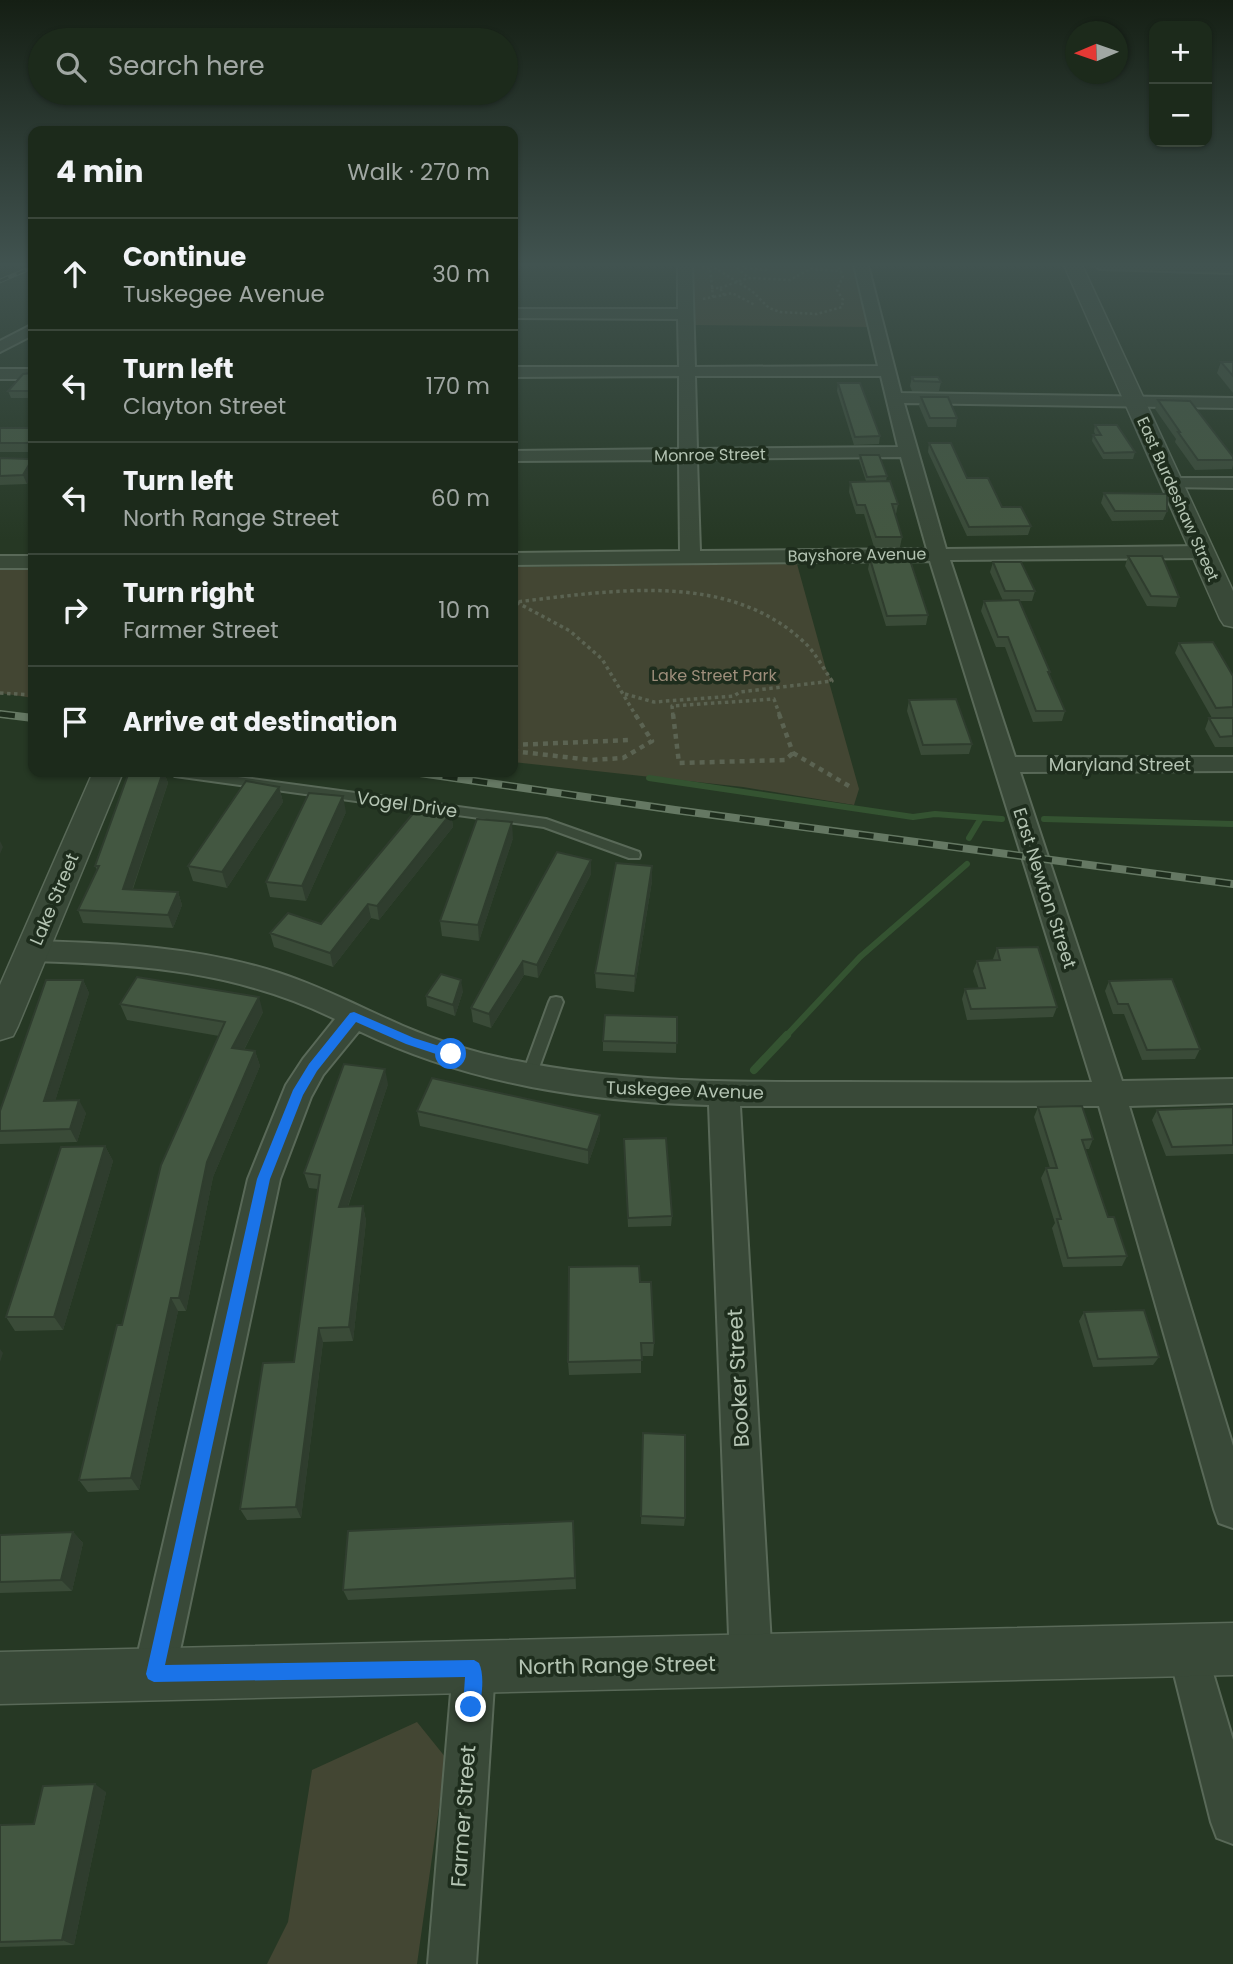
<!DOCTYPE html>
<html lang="en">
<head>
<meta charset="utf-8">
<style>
	body { margin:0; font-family:Poppins,sans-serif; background:#253224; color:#f1f3f6 }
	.controls { position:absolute; right:21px; top:21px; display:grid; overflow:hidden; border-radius:14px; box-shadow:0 2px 5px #0004 }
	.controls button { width:63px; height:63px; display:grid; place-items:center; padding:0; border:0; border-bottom:2px solid #3a463a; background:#1c2a1b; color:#f1f3f6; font:35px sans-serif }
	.compass { position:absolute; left:1065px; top:21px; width:63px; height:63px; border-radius:50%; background:#1c2a1b; box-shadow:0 2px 5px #0004; rotate:268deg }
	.stop { position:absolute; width:21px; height:21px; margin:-16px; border:5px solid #1a73e8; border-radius:50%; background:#fff }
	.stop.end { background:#1a73e8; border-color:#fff; box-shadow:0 2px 7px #0008 }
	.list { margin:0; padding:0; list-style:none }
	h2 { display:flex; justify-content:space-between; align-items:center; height:91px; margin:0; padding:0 28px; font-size:30px }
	h2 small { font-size:23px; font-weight:400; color:#a0a7a3 }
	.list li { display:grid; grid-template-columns:46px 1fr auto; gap:21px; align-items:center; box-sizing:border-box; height:112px; padding:0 28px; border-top:2px solid #3a463a }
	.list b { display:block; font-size:26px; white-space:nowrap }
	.list p { margin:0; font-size:23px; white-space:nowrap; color:#a0a7a3 }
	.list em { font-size:23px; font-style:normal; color:#a0a7a3 }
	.icon { flex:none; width:38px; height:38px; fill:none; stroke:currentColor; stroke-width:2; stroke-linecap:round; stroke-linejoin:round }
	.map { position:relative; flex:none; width:1233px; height:1964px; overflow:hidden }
	.search { position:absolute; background:#1c2a1b; box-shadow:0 2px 5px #0004; left:28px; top:28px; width:490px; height:77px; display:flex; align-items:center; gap:18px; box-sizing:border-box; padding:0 24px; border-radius:38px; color:#a0a7a3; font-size:26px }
	.panel { position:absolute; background:#1c2a1b; box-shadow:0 2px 5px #0004; left:28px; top:126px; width:490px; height:651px; border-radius:14px }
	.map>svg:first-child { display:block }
</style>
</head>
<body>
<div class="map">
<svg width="1233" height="1964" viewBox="0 0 1233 1964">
	<rect width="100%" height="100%" fill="#263824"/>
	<path fill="#434633" d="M692 265H852L868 327 693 325Z
		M797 564 826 669 832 681 829 682 859 789 854 805 743 787 513 762V567Z
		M33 569V698L0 693V570Z
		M417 1722 446 1758 417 1964H267L288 1922 312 1770Z"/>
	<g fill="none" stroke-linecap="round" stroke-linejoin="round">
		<path stroke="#345331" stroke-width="6" d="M649 778 913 817 935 814 1002 819
			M1044 819 1233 824
			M969 838 981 818
			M786 1036 860 957 967 864"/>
		<path stroke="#345331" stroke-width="8" d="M754 1070 787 1035"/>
		<g stroke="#596958" stroke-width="4">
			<path id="service" d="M169 772H201L546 819 639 852 640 855 639 858H629L544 827 175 776Z
				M556 997 561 998 563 1002 536 1076 534 1080H524L522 1076 549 1002 551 998Z"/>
		</g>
		<g stroke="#596958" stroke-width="4">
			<path id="minor" d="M678 265H692L695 367 878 366 854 265H868L901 393 1233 398V408L904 403 946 549 1202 546 1212 552 1202 558 950 560 1015 757H1233V771L1020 772 1122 1081 1233 1079V1103L1129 1106 1233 1446V1528L1219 1523 1214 1509 1099 1106H740L772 1662 766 1677 751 1683 736 1677 730 1662 709 1105C589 1102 469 1084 359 1031L323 1075 311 1097 280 1179 175 1674 169 1689 154 1695 139 1689 133 1674 248 1179 286 1085 303 1059 335 1019C237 971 140 964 32 961L22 958 18 951 22 944 32 941C115 943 199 947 279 973 322 987 362 1008 403 1026 440 1042 478 1054 517 1061 624 1083 734 1082 842 1082 925 1082 1009 1083 1092 1082L930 561 513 565V553L680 551 679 460 513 461V451L679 449V376L513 377V367H679L678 319 513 318V309H678ZM695 376H881L898 447 697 449ZM901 457 927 549 700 551 697 459Z
				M1093 265H1233V273L1100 269Z
				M33 324V335L0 352V341Z
				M0 369H33V379H0Z
				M1171 478H1233V488L1165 487 1162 483Z
				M0 556H33V568H0Z
				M1188 1630 1202 1636 1233 1740V1844L1217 1838 1211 1822 1168 1650 1174 1636Z
				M474 1648 489 1654 495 1669 476 1964H428L453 1669 459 1654Z"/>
		</g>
		<g stroke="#596958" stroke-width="3">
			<path id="tertiary" d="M1064 265H1082L1233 591V627L1224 625 1220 619Z
				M93 772H123L18 1026 13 1036 0 1040V985Z
				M1233 1623V1675L0 1704V1652Z"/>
		</g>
		<path stroke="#5b6352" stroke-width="2.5" stroke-dasharray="2.5 2.5" stroke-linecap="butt" d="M710 265 752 291 769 308 780 312 817 314 842 307 843 300 837 290 843 276 838 265
			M733 265 748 277
			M744 265 743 268 766 270 768 265
			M702 267 710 268 713 297 703 299
			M711 288H720L724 295 713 297
			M720 288 748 278 790 280 810 269 841 271
			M724 295 732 293 755 305"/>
		<path stroke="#5b6352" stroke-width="3.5" stroke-dasharray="3.5 3.5" stroke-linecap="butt" d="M0 693 33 695
			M625 694 654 702 734 696 740 692 832 681C823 668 815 652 804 642 727 570 611 591 516 602L570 631 602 659 636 716
			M673 716 672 706 774 699 780 716"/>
		<path stroke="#5b6352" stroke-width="4.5" stroke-dasharray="5 5" stroke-linecap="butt" d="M673 714 679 763 785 760 793 753
			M779 714 793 753
			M513 745 630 740
			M513 751 591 760 623 758 652 741 635 714
			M793 753 849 786"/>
		<use href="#service" fill="#394938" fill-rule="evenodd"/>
		<use href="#minor" fill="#394938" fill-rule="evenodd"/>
		<use href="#tertiary" fill="#394938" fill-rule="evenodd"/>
		<g stroke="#657863" stroke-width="4.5">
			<path id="rail-far2" d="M0 281 33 267"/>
		</g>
		<g stroke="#657863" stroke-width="5">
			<path id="rail-far1" d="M0 714 13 716"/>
		</g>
		<g stroke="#657863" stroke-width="8">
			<path id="rail" d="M0 714 33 718
				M413 772 675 810 1233 884"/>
		</g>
		<use href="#rail-far2" stroke="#1e2d1d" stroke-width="2.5" stroke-dasharray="9" stroke-linecap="butt"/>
		<use href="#rail-far1" stroke="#1e2d1d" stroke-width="3.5" stroke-dasharray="11" stroke-linecap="butt"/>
		<use href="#rail" stroke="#1e2d1d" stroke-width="5" stroke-dasharray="15" stroke-linecap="butt"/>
	</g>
	<path fill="#3a4b38" d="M1221 362H1233V393L1217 373Z
		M33 363V398H11L8 391 32 373Z
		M912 377 941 382 939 391H912L910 386Z
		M838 383 880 436 879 444 854 445 837 391Z
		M921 397 957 418 956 427H928L919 406Z
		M1158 400 1233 457V465L1232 469 1195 470 1175 442 1176 439 1155 409Z
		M1095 425 1135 452 1133 459H1103L1092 441 1093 435H1096L1094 432Z
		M0 428H33V472L27 484 0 485V458L30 459 31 452H0Z
		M929 443 967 478 1002 507 1031 526 1028 535 967 536 928 452Z
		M860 455 887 476 886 481H866L859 460Z
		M850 482 898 504 896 514H895L902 537 900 547H874L864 514H856L849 492Z
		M1104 493 1167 511 1163 520 1112 521 1101 503Z
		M882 554 928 615 926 625 886 626 868 569 870 559H881Z
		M1128 556 1179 597 1176 607 1147 606 1125 566Z
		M993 562 1035 591 1032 601H1019L1050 672 1049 675 1065 711 1062 721 1033 722 1005 647H996L981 611 984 601H1003L990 572Z
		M1179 643 1233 676V717L1212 718 1175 653Z
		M909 700 972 744 969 754 921 755 907 711Z
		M1209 718H1233V747H1215L1205 729Z
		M129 772H164L168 783 133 889 178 892 182 905 173 928 83 923 78 910 97 870 95 866Z
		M279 787 283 802 227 888 193 881 188 866Z
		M346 812 306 901 270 897 266 882Z
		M451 813 453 827 379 920 371 918 333 967 274 947 270 933 321 924Z
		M513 838 479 941 442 936 440 921Z
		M591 860V874L538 978 524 975 491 1028 473 1022 471 1008Z
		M652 881 634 992 596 988 595 973Z
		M997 948 1057 1007 1053 1017 967 1020 962 999 965 989H979L973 971 977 961 994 960 993 959Z
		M83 980 89 993 55 1101 86 1113 77 1142 0 1144V1111Z
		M1109 981 1200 1049 1195 1059 1142 1060 1124 1014H1113L1105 991Z
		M463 991 455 1016 427 1006 426 996Z
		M120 1004 263 1012 244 1050 255 1051 260 1066 213 1177 186 1311H178L139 1490 88 1492 79 1480 122 1325 219 1036 127 1020Z
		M677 1017 676 1053 603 1051V1041Z
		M388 1084 348 1207 363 1206 366 1221 353 1341 323 1342 301 1518 247 1520 240 1509 294 1362 318 1189 309 1188 304 1173Z
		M1038 1107 1093 1139 1089 1149H1085L1108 1217 1127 1256 1122 1266 1063 1267 1052 1228 1055 1223 1041 1178 1046 1168H1050L1034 1117Z
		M1233 1107V1154L1166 1156 1152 1120 1157 1110Z
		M417 1111 600 1115V1130L588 1164 420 1126Z
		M624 1139 672 1216 671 1226 628 1227Z
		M105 1146 113 1161 63 1330 15 1331 6 1317Z
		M640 1282 654 1343 653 1356H641V1373L569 1375 568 1362Z
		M1084 1312 1159 1357 1153 1365 1093 1367 1079 1321Z
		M643 1433 685 1518 684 1526 641 1524Z
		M73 1532 83 1543 72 1591 0 1593V1535Z
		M574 1532 576 1589 348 1600 343 1590Z
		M106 1792 74 1945 0 1947V1825L34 1824Z"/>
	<path fill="#2f3d2e" d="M33 458V472L27 484 23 475Z
		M163 772H164L168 783 128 902 123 889Z
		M279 787 283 802 227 888 222 872Z
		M343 796 346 812 306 901 302 886Z
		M451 813 453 827 379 920 377 906Z
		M512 822 513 838 479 941 478 925Z
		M0 841 3 847 0 854Z
		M591 860V874L538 978 537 965Z
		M652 866V881L634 992 635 976Z
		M178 892 182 905 173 928 168 915Z
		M368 904 371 918 333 967 330 953Z
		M523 961 524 975 491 1028 489 1014Z
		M83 980 89 993 51 1114 44 1101Z
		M461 980 463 991 455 1016 453 1005Z
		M259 997 263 1012 237 1063 232 1048Z
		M255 1051 260 1066 213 1177 186 1311 179 1298 207 1162Z
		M385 1069 388 1084 343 1221 339 1207Z
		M79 1100 86 1113 77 1142 70 1129Z
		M600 1115V1130L588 1164V1150Z
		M105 1146 113 1161 63 1330 54 1317Z
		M363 1206 366 1221 353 1341 349 1327Z
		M171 1298 178 1311 139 1490 131 1478Z
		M319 1328 323 1342 301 1518 296 1507Z
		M0 1349 3 1353 0 1362Z
		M73 1532 83 1543 72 1591 61 1580Z
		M95 1784 106 1792 74 1945 62 1940Z"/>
	<path fill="#435741" stroke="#2f3d2e" stroke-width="2" d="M1221 362H1233V376Z
		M33 363V391H8L23 374 32 373Z
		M912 377H938L941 382 914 381Z
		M838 383H860L880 436 855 437Z
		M921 397H948L957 418H930Z
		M1158 400 1190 401 1233 457V460H1198L1178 432H1180Z
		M1095 425H1117L1135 452 1104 453 1093 435H1101Z
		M0 428H33V458L23 475 0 476V458L30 459 33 446 30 443H0Z
		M929 443H951L967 478H988L1002 507H1021L1031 526 969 527Z
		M860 455H879L887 476 867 477Z
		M890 481 898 504H892L902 537H876L865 505H857L850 482Z
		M1104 493 1167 494V511H1115Z
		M882 554H908L928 615 887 616 870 559H883Z
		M1128 556H1162L1179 597 1151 596Z
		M993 562H1021L1035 591H1005Z
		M1019 600 1050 672H1048L1065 711H1036L1008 637H998L984 601Z
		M1213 642 1233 676V707L1216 708 1179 643Z
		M956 699 972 744 923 745 909 700Z
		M1209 718H1233V736L1220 737Z
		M129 772H163L123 889 178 892 168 915 78 910 99 866H95Z
		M246 781 279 787 222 872 188 866Z
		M309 793 343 796 302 886 266 882Z
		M421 804 451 813 377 906 368 904 330 953 270 933 288 913 321 924Z
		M477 819 512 822 478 925 440 921Z
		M557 852 591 860 537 965 523 961 489 1014 471 1008Z
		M616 863 652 866 635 976 595 973Z
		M1038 947 1057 1007 971 1009 965 989 985 988 977 961 1000 960 997 948Z
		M441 974 461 980 453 1005 426 996Z
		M137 977 259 997 232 1048 255 1051 207 1162 179 1298H171L131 1478 79 1480 117 1325H122L161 1165 225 1022 120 1004Z
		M1172 979 1200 1049 1147 1050 1128 1004H1118L1109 981Z
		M46 980H83L44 1101 79 1100 70 1129 0 1131V1111Z
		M605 1015 677 1017V1043L603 1041Z
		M344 1064 385 1069 339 1207 363 1206 349 1327 319 1328 296 1507 240 1509 263 1363 294 1362 320 1175 304 1173Z
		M432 1078 600 1115 588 1150 417 1111Z
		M1082 1106 1093 1139 1082 1140 1108 1217H1114L1127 1256 1068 1258 1057 1219H1061L1046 1168H1057L1038 1107Z
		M1233 1107V1145L1172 1147 1157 1110Z
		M666 1138 672 1216 628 1218 624 1139Z
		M105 1146 54 1317H6L61 1147Z
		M639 1266 640 1282H651L654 1343H641L642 1360 568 1362 569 1267Z
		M1144 1310 1159 1357 1098 1359 1084 1312Z
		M643 1433 685 1435V1518L641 1516Z
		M573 1521 575 1578 343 1590 348 1531Z
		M73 1532 61 1580 0 1582V1535Z
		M95 1784 62 1940 0 1942V1825L34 1824 43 1786Z"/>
	<linearGradient id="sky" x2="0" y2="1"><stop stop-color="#151f14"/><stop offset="0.49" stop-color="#415350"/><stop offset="1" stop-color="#415350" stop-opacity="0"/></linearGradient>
	<rect width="1233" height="540" fill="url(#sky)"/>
	<path fill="#1a73e8" d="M354 1012 414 1038 455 1051 457 1054 451 1059 406 1044 356 1022 317 1071 303 1095 270 1179 165 1665 474 1660 479 1663C485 1675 482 1701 477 1713L471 1716 465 1713 463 1707 465 1677 154 1682 148 1679 146 1674 257 1179 293 1090 309 1064 350 1013Z"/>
	<g text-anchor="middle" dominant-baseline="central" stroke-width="7" stroke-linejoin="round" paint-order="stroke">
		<g font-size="16" fill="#b4c4b3" stroke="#1e2d1d">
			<text transform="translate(710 455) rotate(-1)">Monroe Street</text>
			<text transform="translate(1178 499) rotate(66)">East Burdeshaw Street</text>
			<text transform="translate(857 555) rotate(-1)">Bayshore Avenue</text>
		</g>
		<g font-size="16" fill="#9e8e7b" stroke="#1e2d1d">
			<text x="714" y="675">Lake Street Park</text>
		</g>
		<g font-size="18" fill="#b4c4b3" stroke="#1e2d1d">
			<text x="1120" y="764">Maryland Street</text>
			<text transform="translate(407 804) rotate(8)">Vogel Drive</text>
			<text transform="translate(1045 888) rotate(72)">East Newton Street</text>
			<text transform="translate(54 899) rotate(-67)">Lake Street</text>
			<text transform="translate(685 1090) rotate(2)">Tuskegee Avenue</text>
		</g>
		<g font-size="21" fill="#b4c4b3" stroke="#1e2d1d">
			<text transform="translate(738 1378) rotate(-93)">Booker Street</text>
			<text transform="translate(617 1665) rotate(-1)">North Range Street</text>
			<text transform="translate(463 1816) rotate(-86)">Farmer Street</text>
		</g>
	</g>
</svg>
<div class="controls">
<button>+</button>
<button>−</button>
</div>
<svg class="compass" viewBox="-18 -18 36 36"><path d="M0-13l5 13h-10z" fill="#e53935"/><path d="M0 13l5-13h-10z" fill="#a0a7a3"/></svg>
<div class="stop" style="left:451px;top:1054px"></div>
<div class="stop end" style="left:471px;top:1707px"></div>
<div class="search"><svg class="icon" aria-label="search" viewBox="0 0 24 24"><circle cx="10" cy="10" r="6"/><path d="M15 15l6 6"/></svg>Search here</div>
<section class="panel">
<h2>4 min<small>Walk · 270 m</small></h2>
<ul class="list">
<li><svg class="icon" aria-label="ahead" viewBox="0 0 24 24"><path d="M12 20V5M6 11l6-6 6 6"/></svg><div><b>Continue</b><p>Tuskegee Avenue</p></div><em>30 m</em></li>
<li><svg class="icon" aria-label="left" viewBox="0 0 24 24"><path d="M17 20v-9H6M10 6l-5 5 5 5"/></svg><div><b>Turn left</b><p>Clayton Street</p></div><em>170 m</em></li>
<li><svg class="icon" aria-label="left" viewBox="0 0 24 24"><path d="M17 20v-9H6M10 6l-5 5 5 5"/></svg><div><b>Turn left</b><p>North Range Street</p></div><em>60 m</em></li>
<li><svg class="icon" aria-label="right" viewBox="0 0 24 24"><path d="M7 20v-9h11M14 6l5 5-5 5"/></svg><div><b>Turn right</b><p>Farmer Street</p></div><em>10 m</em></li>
<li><svg class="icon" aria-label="arrive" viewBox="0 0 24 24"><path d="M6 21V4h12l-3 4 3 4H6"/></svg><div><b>Arrive at destination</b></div></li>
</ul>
</section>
</div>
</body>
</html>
